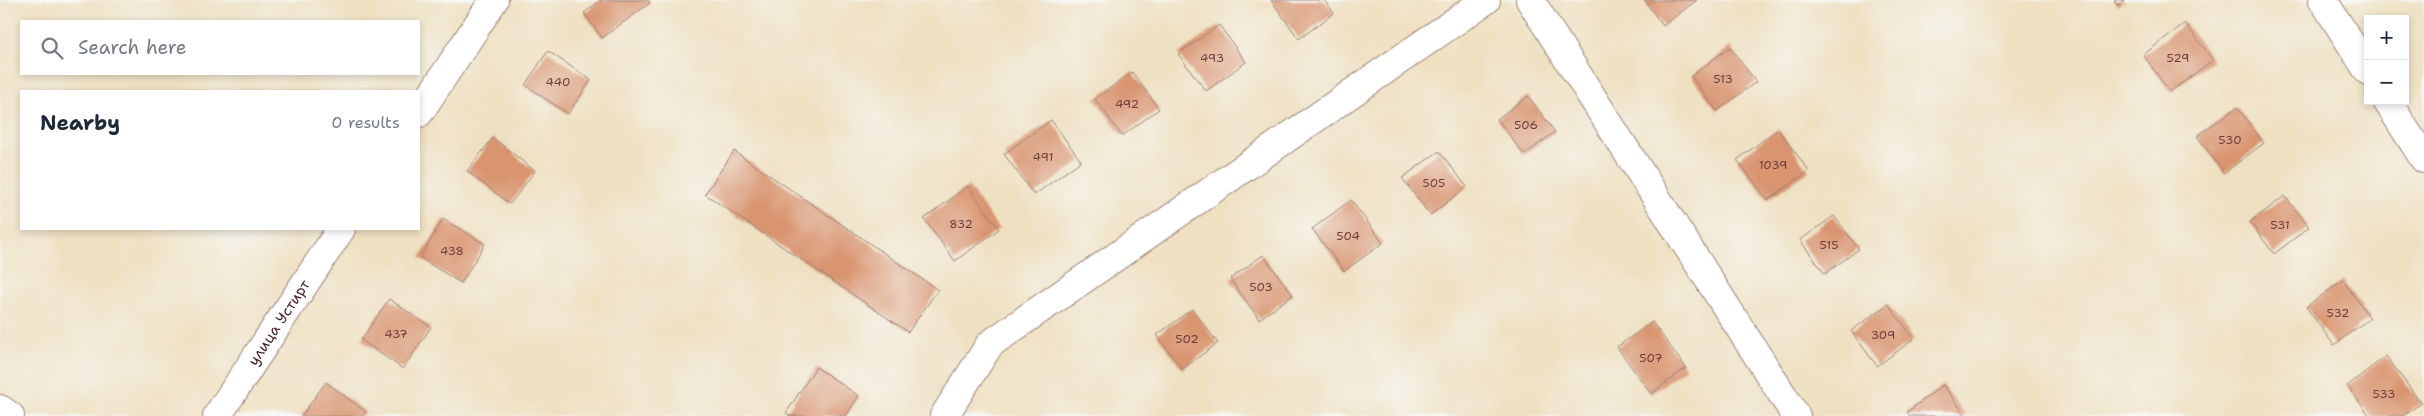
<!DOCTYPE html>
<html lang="en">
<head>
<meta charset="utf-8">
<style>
	body { margin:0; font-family:"Shantell Sans",sans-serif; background:#f2f2f3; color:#1f2937 }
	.controls { position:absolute; right:15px; top:15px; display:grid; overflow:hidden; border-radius:0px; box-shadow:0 2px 8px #0003 }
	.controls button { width:45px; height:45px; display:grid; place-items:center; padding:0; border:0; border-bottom:1px solid #e0e1e3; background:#fff; color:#1f2937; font:25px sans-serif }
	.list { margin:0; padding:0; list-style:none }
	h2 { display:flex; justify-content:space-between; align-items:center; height:65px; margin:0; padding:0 20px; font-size:21px }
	h2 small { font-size:16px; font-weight:400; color:#747a83 }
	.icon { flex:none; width:28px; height:28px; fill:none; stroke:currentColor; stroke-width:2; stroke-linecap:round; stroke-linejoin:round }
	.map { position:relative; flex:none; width:2424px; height:416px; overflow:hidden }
	.search { position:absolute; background:#fff; box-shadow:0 2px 8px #0003; left:20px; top:20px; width:400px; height:55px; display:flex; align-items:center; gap:12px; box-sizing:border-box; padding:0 18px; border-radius:0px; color:#747a83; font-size:19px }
	.panel { position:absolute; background:#fff; box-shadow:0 2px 8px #0003; left:20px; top:90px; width:400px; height:140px; border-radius:0px }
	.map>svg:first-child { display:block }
</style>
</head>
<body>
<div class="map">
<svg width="2424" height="416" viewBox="0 0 2424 416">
	<rect width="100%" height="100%" fill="#f6f6f2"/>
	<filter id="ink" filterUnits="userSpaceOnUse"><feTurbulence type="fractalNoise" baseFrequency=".02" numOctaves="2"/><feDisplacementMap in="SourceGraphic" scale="10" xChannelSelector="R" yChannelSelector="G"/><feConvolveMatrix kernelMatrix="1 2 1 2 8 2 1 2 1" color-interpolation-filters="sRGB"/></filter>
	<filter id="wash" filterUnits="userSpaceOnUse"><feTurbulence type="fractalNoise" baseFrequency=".0096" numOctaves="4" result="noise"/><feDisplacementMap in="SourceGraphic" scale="20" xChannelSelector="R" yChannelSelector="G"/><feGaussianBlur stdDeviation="1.12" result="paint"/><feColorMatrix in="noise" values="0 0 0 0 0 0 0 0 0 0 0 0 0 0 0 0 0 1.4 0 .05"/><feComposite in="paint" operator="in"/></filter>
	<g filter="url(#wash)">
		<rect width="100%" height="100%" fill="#efe0c1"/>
		<g id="blocks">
			<path fill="#d99470" d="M601 0H648L650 3 602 38 584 13Z
				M1271 0H1324L1334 13 1299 39Z
				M1644 0H1697L1663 26Z
				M2114 0H2125L2117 5Z
				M2185 23 2213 60 2170 92 2143 55Z
				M1219 25 1246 62 1206 91 1178 54Z
				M1730 47 1756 82 1717 111 1691 76Z
				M548 51 591 80 568 114 525 85Z
				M1132 72 1159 109 1122 136 1095 99Z
				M1528 96 1555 132 1524 155 1497 119Z
				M2237 107 2264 143 2224 173 2197 136Z
				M1051 120 1081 161 1034 195 1004 154Z
				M1778 129 1809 171 1768 200 1737 160Z
				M493 138 535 171 510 204 467 171Z
				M734 151 938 290 908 332 705 194Z
				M1439 151 1467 187 1430 215 1402 178Z
				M968 186 999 229 955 261 924 219Z
				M2285 196 2309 227 2274 254 2250 222Z
				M1351 200 1383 243 1344 271 1312 229Z
				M1834 216 1859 249 1825 274 1800 240Z
				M443 219 485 244 461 283 420 258Z
				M1263 255 1293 295 1259 319 1230 279Z
				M2343 280 2370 318 2334 345 2306 307Z
				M389 299 431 327 403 369 361 340Z
				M1888 304 1914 339 1877 366 1851 331Z
				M1192 309 1218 343 1182 369 1157 335Z
				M1652 322 1686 368 1651 394 1617 347Z
				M2386 356 2421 403 2403 416H2370L2347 386Z
				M816 367 859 396 846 416H790L786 413Z
				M326 382 366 412 363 416H301Z
				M1943 385 1966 416H1910L1907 412Z"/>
		</g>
	</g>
	<g filter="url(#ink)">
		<use href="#blocks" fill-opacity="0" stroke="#9c8076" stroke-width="1"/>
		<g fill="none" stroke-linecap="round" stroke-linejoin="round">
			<g stroke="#9c8076" stroke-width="30">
				<g id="minor">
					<path d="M1530 0 1796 416"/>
					<path d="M2323 0 2368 71"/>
					<path d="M2387 101 2424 159"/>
					<path d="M419 113 494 0"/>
					<path d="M0 409 10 416"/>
					<path id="s1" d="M217 416 341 229"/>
					<path d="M944 416 990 344 1486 0"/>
				</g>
			</g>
			<use href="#minor" stroke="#fff" stroke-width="28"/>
		</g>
	</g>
	<g text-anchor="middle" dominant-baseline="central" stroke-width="4" stroke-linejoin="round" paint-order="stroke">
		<g font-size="12" fill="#6e3c3c">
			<text x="1212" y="58">493</text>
			<text x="2178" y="58">529</text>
			<text x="1723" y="79">513</text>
			<text x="558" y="82">440</text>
			<text x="1127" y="104">492</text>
			<text x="1526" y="125">506</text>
			<text x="2230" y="140">530</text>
			<text x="1043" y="157">491</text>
			<text x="1773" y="165">1039</text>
			<text x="1434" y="183">505</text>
			<text x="961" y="224">832</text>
			<text x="2280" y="225">531</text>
			<text x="1348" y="236">504</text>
			<text x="1829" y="245">515</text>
			<text x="452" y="251">438</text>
			<text x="1261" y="287">503</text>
			<text x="2338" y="313">532</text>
			<text x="396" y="334">437</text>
			<text x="1883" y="335">309</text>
			<text x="1187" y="339">502</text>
			<text x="1651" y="358">507</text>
			<text x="2384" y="394">533</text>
		</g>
		<g font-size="15" fill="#4a1f2b" stroke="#f6f6f2">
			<text stroke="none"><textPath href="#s1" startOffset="112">улица Устирт</textPath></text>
		</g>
	</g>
</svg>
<div class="controls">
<button>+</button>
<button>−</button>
</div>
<div class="search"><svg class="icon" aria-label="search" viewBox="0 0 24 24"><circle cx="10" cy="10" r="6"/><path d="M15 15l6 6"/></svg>Search here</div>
<section class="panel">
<h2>Nearby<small>0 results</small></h2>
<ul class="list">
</ul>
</section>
</div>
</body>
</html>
